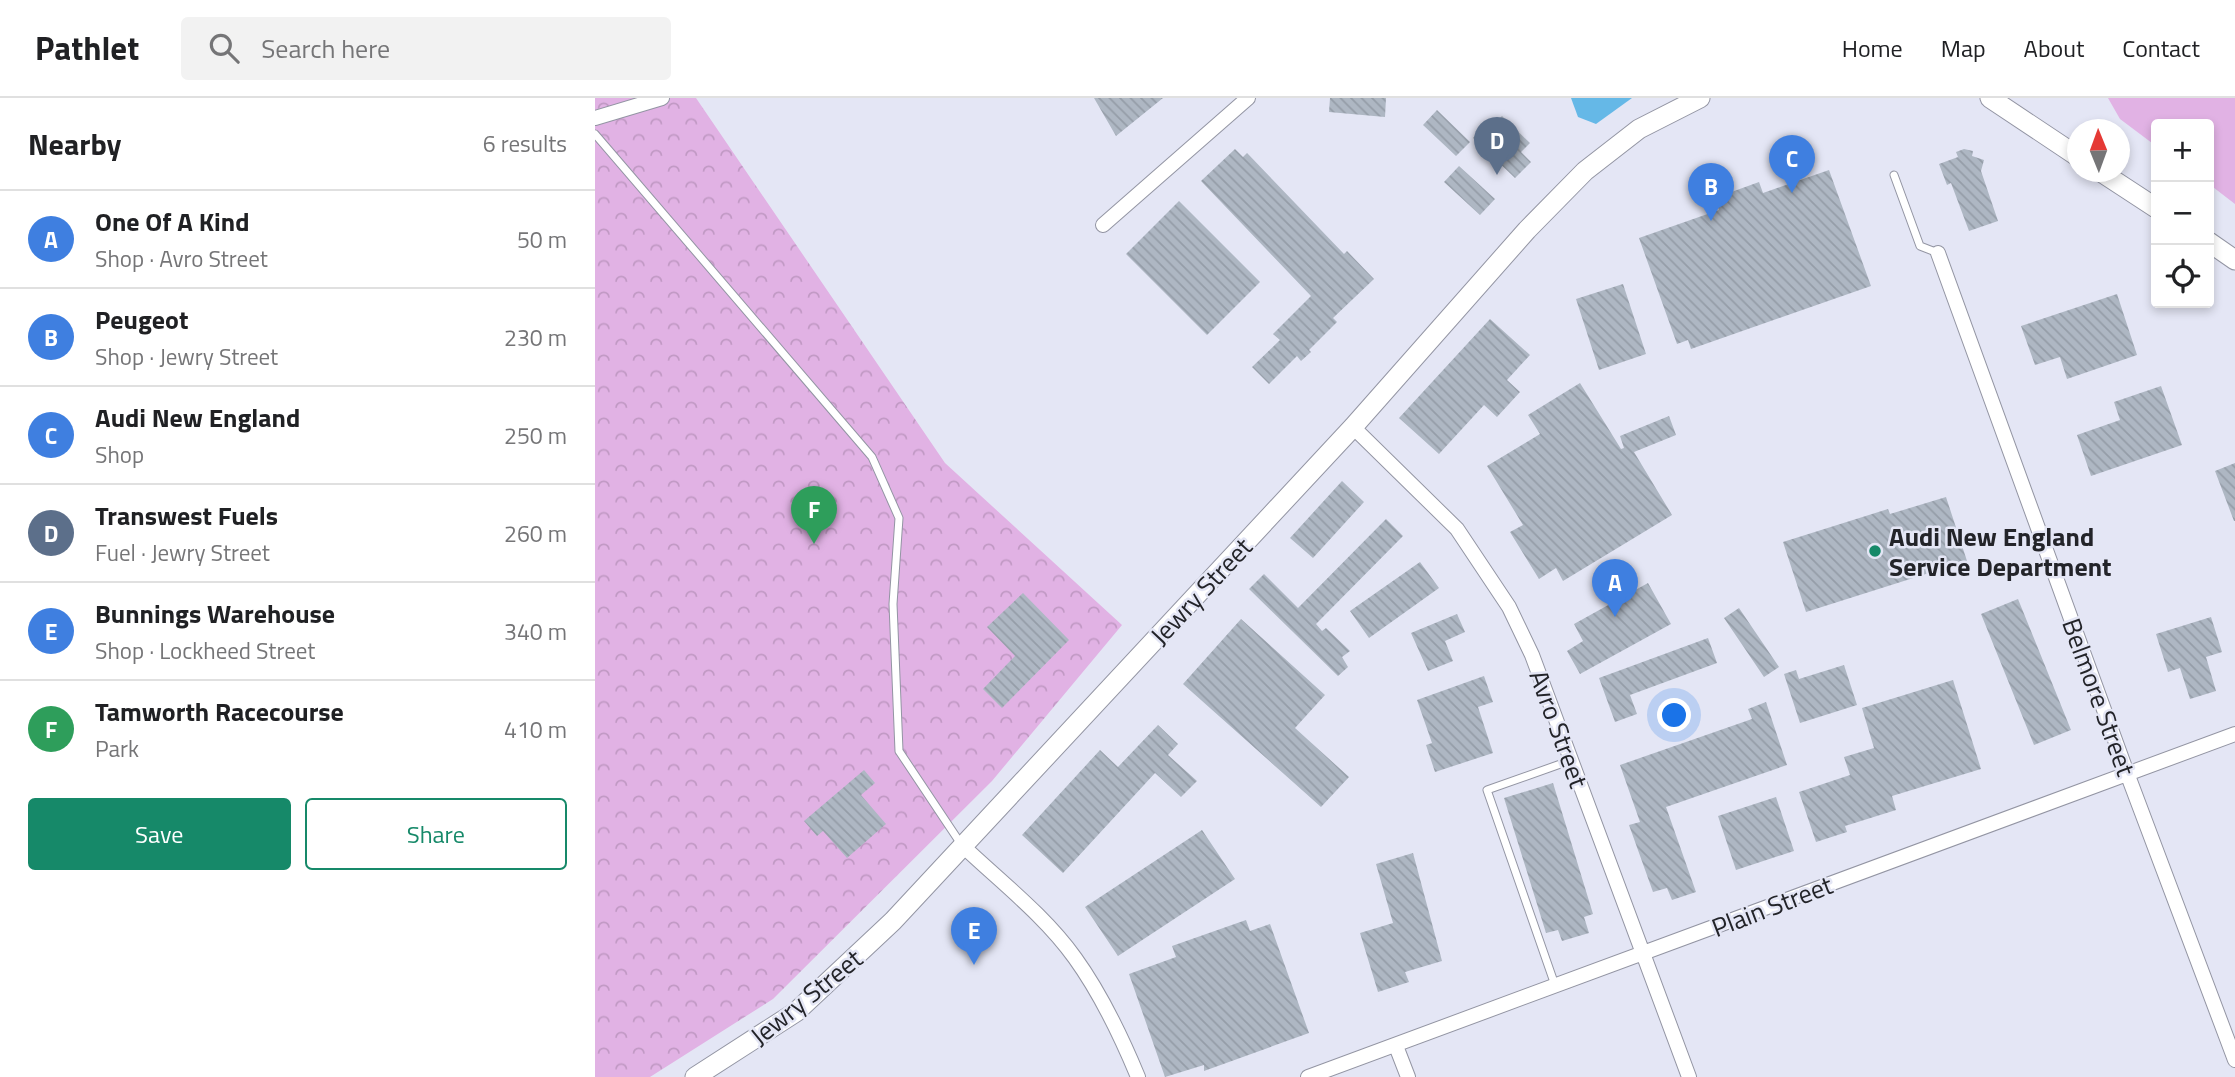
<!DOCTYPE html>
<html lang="en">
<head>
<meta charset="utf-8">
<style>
	body { margin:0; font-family:"Titillium Web",sans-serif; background:#f2f2f2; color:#202124 }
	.controls { position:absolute; right:21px; top:21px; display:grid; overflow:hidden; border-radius:7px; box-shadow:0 4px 10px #0003 }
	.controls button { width:63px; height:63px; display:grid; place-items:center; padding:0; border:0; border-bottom:2px solid #e0e0e0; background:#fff; color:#202124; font:35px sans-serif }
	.compass { position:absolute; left:1472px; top:21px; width:63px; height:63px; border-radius:50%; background:#fff; box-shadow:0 4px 10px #0003; rotate:359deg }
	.you { position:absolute; left:1080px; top:618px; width:24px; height:24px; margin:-18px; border:5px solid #fff; border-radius:50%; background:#1a73e8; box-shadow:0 0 0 10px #1a73e833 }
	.badge { display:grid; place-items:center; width:46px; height:46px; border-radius:50%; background:#168969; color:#fff; font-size:23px; font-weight:700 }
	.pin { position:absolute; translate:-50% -58px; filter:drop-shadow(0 2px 4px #0008) }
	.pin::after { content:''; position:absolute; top:37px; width:24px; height:21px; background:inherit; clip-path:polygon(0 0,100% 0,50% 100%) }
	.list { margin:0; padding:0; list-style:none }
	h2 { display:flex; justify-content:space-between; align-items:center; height:91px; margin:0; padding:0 28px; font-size:30px }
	h2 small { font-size:23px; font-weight:400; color:#757577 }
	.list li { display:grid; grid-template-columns:46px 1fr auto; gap:21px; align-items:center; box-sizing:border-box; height:98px; padding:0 28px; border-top:2px solid #e0e0e0 }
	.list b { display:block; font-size:26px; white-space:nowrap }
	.list p { margin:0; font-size:23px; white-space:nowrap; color:#757577 }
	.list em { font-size:23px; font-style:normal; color:#757577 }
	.actions { display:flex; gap:14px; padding:21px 28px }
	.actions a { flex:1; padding:16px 0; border:2px solid #168969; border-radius:7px; text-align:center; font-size:24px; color:#168969 }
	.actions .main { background:#168969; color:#fff }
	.icon { flex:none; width:38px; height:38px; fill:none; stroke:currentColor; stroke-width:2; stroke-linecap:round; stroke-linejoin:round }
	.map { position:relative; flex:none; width:1640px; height:979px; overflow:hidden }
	header { display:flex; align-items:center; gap:42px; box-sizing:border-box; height:98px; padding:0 35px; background:#fff; border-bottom:2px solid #e0e0e0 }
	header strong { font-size:33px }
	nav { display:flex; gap:38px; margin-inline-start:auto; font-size:24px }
	.search { width:490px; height:63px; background:#f2f2f2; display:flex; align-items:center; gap:18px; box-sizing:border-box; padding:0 24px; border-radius:7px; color:#757577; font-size:26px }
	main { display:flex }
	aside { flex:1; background:#fff }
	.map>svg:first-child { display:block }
</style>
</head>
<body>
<header>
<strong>Pathlet</strong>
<div class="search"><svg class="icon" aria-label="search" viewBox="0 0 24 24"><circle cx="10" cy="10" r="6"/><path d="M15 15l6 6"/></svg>Search here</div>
<nav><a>Home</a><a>Map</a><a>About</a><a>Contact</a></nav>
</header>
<main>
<aside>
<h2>Nearby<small>6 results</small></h2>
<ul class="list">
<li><span class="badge" style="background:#3f7fe0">A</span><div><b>One Of A Kind</b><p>Shop · Avro Street</p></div><em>50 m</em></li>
<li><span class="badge" style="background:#3f7fe0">B</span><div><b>Peugeot</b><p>Shop · Jewry Street</p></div><em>230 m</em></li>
<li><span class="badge" style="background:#3f7fe0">C</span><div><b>Audi New England</b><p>Shop</p></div><em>250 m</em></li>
<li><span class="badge" style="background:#5c6f8a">D</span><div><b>Transwest Fuels</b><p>Fuel · Jewry Street</p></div><em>260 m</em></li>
<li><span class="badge" style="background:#3f7fe0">E</span><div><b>Bunnings Warehouse</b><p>Shop · Lockheed Street</p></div><em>340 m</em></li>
<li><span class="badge" style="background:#2e9e5b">F</span><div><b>Tamworth Racecourse</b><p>Park</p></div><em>410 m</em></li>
</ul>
<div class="actions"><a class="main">Save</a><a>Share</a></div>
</aside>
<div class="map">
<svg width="1640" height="979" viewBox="0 0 1640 979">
	<defs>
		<pattern id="park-crowns" width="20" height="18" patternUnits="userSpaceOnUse" patternTransform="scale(1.75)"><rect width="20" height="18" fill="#e1b2e4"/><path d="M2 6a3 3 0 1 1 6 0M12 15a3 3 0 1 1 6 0" fill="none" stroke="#c199c4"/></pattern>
		<pattern id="building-back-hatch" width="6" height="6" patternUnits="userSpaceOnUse" patternTransform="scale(1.75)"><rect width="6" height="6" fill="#aeb7c3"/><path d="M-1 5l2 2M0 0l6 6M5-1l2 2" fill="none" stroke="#959da8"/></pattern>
	</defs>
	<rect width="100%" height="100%" fill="#e4e6f5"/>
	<path fill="#e1b2e4" d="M1513 0H1640V106L1614 86V26H1561V48L1525 21Z"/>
	<path fill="url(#park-crowns)" d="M0 0H101L350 365 527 527 397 683 178 901 55 979H0Z"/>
	<path fill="#65b8e7" d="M976 0H1037L1001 26 983 19Z"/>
	<path fill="url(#building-back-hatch)" d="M499 0H568L521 38Z
		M735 0H791L790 19 734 14Z
		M842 12 875 44 861 58 828 27Z
		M907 18 935 45 926 54 936 64 920 80 878 40 894 23 898 27Z
		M640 51 648 59 652 55 749 156 752 153 779 181 738 220 742 224 714 252 716 254 706 263 702 258 674 286 657 269 685 242 678 236 716 198 606 83Z
		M1369 51 1378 53 1377 58 1389 62 1386 73 1403 123 1374 133 1356 85 1352 87 1344 66 1363 59 1361 54Z
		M864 68 900 101 885 117 849 84Z
		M1234 72 1276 188 1096 251 1093 242 1082 246 1044 140 1124 112 1120 100 1164 84 1168 95Z
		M584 103 665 184 612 237 531 156Z
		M1028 186 1051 256 1004 272 981 201Z
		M1522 196 1542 257 1472 281 1465 259 1440 267 1426 228Z
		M895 221 935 257 912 282 925 294 902 319 889 307 844 356 804 320Z
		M985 285 1026 351 1029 350 1025 338 1074 318 1081 337 1039 354 1077 417 968 483 961 470 944 481 915 434 928 427 892 368 945 336 933 317Z
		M1566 288 1587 347 1496 378 1482 337 1525 322 1519 304Z
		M1640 365V423H1639L1620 373Z
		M747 383 769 404 718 460 695 440Z
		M1351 399 1372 463 1211 514 1188 444 1293 411 1295 416Z
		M791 421 808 438 721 526 727 533 731 530 755 553 747 559 753 569 743 578 654 491 669 476 703 510Z
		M825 464 844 490 774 540 755 513Z
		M1053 485 1076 526 985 576 972 553 988 543 979 526Z
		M428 495 474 542 407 610 388 591 420 558 392 529Z
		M1423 501 1476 632 1439 647 1386 516Z
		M1144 510 1184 569 1169 579 1129 520Z
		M862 516 870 534 850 543 858 563 833 573 816 535Z
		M1616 519 1627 554 1611 559 1621 593 1595 601 1585 570 1573 574 1561 536Z
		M646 521 730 597 700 630 754 679 726 709 588 586Z
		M1113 540 1122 565 1035 597 1042 616 1020 624 1004 580Z
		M1249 567 1262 607 1205 625 1189 576 1201 572 1204 581Z
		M889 578 898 604 883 609 898 655 840 674 831 647 837 645 822 602Z
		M1358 582 1386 671 1297 698 1301 712 1250 728 1252 734 1221 744 1204 694 1255 677 1249 659 1279 650 1267 610Z
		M1171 604 1192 667 1071 709 1101 794 1077 802 1072 790 1058 794 1034 727 1045 724 1025 667 1157 621 1153 611Z
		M563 627 583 646 573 657 602 683 586 699 560 675 468 775 427 737 505 652 523 669Z
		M269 672 280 685 266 697 291 726 252 760 228 733 222 738 209 723Z
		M958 685 998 816 989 819 994 835 967 843 963 832 951 835 909 700Z
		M1181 699 1199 753 1141 772 1123 718Z
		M607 732 640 781 523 858 490 809Z
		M818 755 847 863 810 874 814 884 783 894 765 835 798 825 781 766Z
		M651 822 655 833 675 826 714 935 609 973V967L570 979 534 876 581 859 577 848Z"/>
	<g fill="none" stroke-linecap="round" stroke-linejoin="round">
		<g stroke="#9395a3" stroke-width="9">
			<path id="lane" d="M0 36 277 359 304 420 298 506 304 653 366 746
				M1299 77 1325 148 1343 155
				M960 887 892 692 974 663"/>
		</g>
		<g stroke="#9395a3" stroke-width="16">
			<path id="street" d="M0 20 67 0
				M508 127 653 0
				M1343 155 1532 675 1640 962
				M758 329 862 431 914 509 937 557 1094 979
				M369 749C406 784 450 818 480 860 506 896 526 938 543 979
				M801 948 813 979
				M713 979 1640 636"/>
		</g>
		<g stroke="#9395a3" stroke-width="21">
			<path id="secondary" d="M1395 0 1482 58
				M1506 74 1561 110
				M1614 144 1640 162
				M100 979 201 914 298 823 758 329 932 132 990 73 1044 31 1105 0"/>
		</g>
		<use href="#lane" stroke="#fff" stroke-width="7"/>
		<use href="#street" stroke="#fff" stroke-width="14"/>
		<use href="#secondary" stroke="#fff" stroke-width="19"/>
	</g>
	<circle fill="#168969" stroke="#e4e6f5" stroke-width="2.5" cx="1280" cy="453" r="7"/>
	<g text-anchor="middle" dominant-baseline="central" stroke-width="5" stroke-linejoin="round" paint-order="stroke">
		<g font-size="26" font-weight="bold" fill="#232429" stroke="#e4e6f5" text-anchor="start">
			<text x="1294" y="438">Audi New England<tspan x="1294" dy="30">Service Department</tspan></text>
		</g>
		<g font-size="26" fill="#232429" stroke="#e4e6f5">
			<text transform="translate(606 493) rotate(-47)">Jewry Street</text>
			<text transform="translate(1504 599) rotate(70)">Belmore Street</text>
			<text transform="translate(964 631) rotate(70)">Avro Street</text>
			<text transform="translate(1177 808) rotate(-21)">Plain Street</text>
			<text transform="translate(211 899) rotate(-39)">Jewry Street</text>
		</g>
	</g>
</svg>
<div class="controls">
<button>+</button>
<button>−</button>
<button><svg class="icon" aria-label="locate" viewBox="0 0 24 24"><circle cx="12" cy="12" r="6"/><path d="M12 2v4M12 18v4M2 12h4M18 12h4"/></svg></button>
</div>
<svg class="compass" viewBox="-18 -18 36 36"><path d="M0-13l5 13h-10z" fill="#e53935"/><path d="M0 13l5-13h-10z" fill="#757577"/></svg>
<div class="you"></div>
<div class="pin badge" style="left:1020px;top:519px;background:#3f7fe0">A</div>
<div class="pin badge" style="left:1116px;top:123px;background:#3f7fe0">B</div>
<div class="pin badge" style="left:1197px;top:95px;background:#3f7fe0">C</div>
<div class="pin badge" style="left:902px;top:77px;background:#5c6f8a">D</div>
<div class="pin badge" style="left:379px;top:867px;background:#3f7fe0">E</div>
<div class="pin badge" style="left:219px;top:446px;background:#2e9e5b">F</div>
</div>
</main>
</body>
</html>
